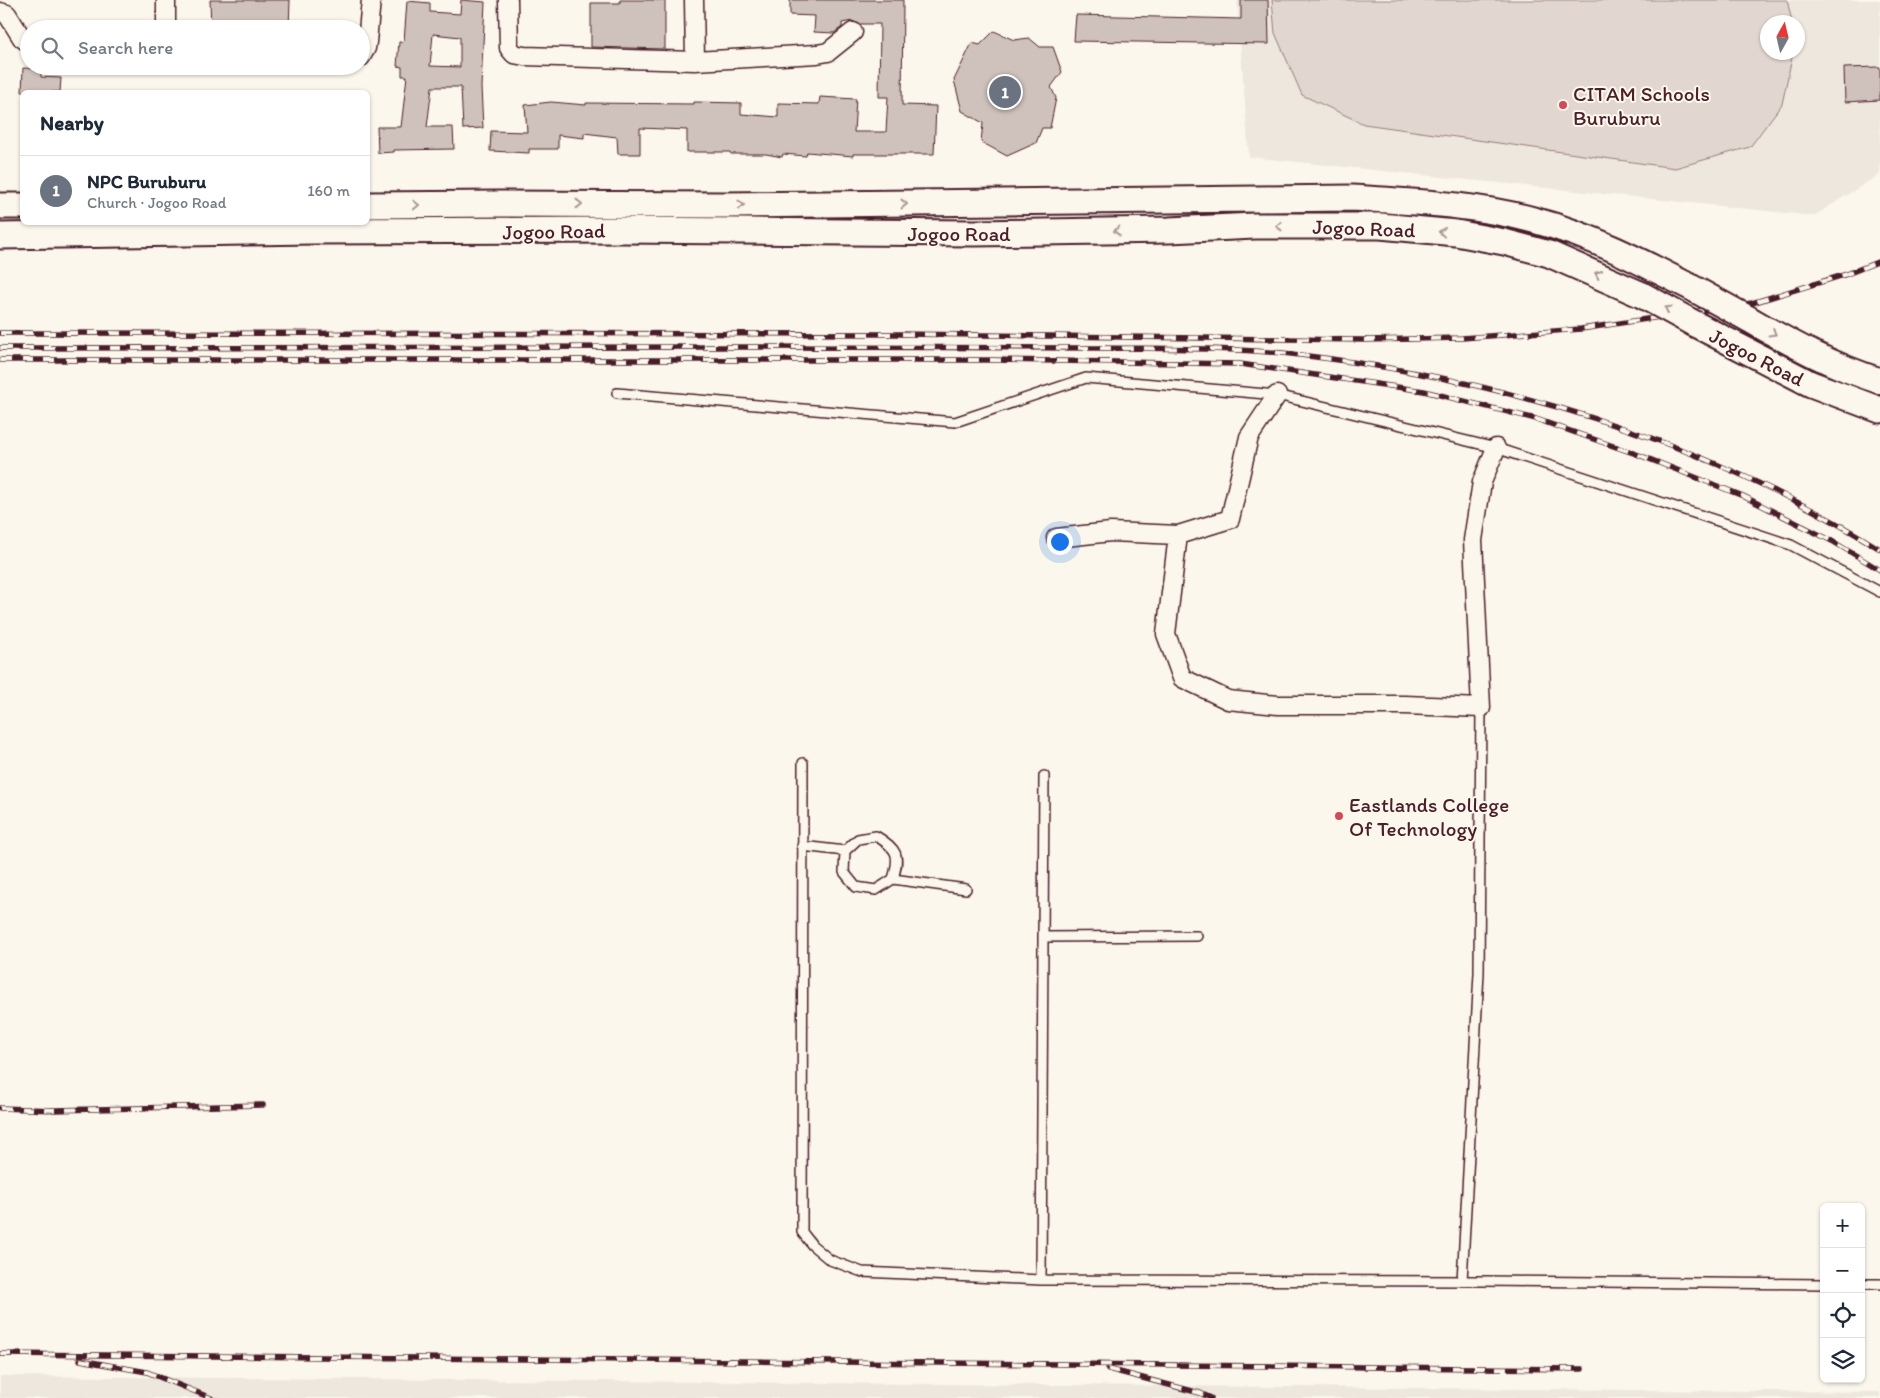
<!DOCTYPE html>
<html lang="en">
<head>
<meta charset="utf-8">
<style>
	body { margin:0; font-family:Itim,sans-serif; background:#f6f6f7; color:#1f2937 }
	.controls { position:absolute; right:15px; bottom:15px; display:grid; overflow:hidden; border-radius:8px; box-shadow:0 1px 4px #0004 }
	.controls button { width:45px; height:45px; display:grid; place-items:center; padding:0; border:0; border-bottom:1px solid #e0e1e3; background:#fff; color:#1f2937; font:25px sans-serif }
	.compass { position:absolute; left:1760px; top:15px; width:45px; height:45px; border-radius:50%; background:#fff; box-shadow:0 1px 4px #0004; rotate:8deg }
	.you { position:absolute; left:1059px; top:541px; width:18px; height:18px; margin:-12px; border:4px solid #fff; border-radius:50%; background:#1a73e8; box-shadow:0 0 0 8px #1a73e833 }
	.badge { display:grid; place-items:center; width:32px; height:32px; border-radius:50%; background:#7c3aed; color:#fff; font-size:16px; font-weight:700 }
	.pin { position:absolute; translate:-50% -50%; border:2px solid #fff; box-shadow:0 1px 5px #0006 }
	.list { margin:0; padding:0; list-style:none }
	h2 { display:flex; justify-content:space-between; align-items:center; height:65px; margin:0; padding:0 20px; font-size:21px }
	h2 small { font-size:16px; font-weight:400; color:#747a83 }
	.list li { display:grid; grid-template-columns:32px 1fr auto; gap:15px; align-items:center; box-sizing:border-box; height:70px; padding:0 20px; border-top:1px solid #e0e1e3 }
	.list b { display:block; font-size:19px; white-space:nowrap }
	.list p { margin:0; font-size:16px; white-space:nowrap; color:#747a83 }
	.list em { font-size:16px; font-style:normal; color:#747a83 }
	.icon { flex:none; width:28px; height:28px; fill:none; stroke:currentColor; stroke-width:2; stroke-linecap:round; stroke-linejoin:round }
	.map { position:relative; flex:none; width:1880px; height:1398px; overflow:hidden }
	.search { position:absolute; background:#fff; box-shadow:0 1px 4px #0004; left:20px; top:20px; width:350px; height:55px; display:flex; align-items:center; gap:12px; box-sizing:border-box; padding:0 18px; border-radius:28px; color:#747a83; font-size:19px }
	.panel { position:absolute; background:#fff; box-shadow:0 1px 4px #0004; left:20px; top:90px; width:350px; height:135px; border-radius:8px }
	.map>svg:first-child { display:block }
</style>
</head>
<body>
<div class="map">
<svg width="1880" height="1398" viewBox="0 0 1880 1398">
	<rect width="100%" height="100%" fill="#fbf7ec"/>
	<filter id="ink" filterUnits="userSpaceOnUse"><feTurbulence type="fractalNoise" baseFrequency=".02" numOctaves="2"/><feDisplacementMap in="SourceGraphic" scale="10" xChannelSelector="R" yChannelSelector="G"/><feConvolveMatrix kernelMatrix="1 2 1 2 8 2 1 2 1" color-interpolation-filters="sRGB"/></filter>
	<g filter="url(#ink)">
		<path fill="#eee7de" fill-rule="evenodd" d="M1237 0H1880V174L1814 216 1249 157ZM1768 22H1798V52H1768Z
			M0 1376 1880 1392V1398H0Z"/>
		<path fill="#e2d7d0" stroke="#967b7e" d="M1272 0H1787L1792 22H1768V52L1793 53 1782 104 1750 147 1675 168 1364 124 1302 95 1275 33Z"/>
		<path fill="#cfc2bc" stroke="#4a1f2b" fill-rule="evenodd" d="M210 0H290L289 29H211Z
			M461 0 485 2 481 87 483 128 463 129 461 87H432L427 127H453L454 149 394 150V152L378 153 377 127H401L407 76H402V67L397 66 399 42H404L407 1 430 3V12L460 14ZM433 34 460 37V67L430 66Z
			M620 0H665V49L591 47V3H620Z
			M790 0H903L902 105 936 106 934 154H853V156L807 152 806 156 783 154 782 157 766 154H731L730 152H687V130L640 128V154H618L617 137 584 133V138L558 135V149H529V153L490 151 491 131 527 132 525 105 551 102 586 105V103L694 104V102L741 103V114L778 117V103L819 104 820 97 856 99 854 132H886L888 97H879L880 24H859L852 21 842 23V27L834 33 814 32 815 16 790 15Z
			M1241 0H1268L1269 44 1074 41 1076 15 1241 19Z
			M994 31 1014 40 1029 38 1040 47H1053L1062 72 1051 87 1056 98 1050 128H1042L1036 143 1007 156 981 142 983 123 962 111 954 80 972 43 980 45Z
			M1880 67V100L1845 102 1844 68Z
			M23 68 41 69V77L61 78 60 92H22Z"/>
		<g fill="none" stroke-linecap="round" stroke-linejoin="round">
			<g stroke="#4a1f2b" stroke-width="12">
				<path id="service" d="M617 393 955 422 1086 378 1277 395 1496 448 1791 545 1880 592
					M803 763 802 1232 812 1245 830 1260 862 1272 1041 1280 1482 1281 1824 1284
					M876 836C898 849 900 855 893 879L876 890 856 887 844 872 845 851 858 839Z
					M802 846 845 851
					M893 879 966 889
					M1043 937 1197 936
					M1041 1280 1044 776
					M1462 1281 1479 973 1481 708
					M1861 1284H1880"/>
			</g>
			<g stroke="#4a1f2b" stroke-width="21">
				<path id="minor" d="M166 0V29
					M508 0 509 48 514 54 524 56 695 61 817 54 828 52 853 32
					M694 0 695 61
					M0 12 7 14 22 38 29 43
					M361 57 366 48 367 42 371 0
					M1178 535 1166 634 1182 678 1228 700 1278 705H1405L1481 708 1473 540 1482 482 1496 448
					M1056 538 1111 532 1178 535 1230 519 1249 437 1277 395"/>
			</g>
			<g stroke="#4a1f2b" stroke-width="29">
				<path id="secondary" d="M368 205 499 204 724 205 1352 198C1414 202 1477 204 1537 221 1593 236 1644 263 1696 290
					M0 206H22
					M0 236 314 231 622 230 974 233 1169 230 1255 226H1380L1456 233 1504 242 1549 254 1642 295
					M1747 318C1790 343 1832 366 1880 381
					M1695 324 1811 384 1880 410"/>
			</g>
			<use href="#service" stroke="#fbf7ec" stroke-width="9"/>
			<use href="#minor" stroke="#fbf7ec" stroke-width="18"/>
			<use href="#secondary" stroke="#fbf7ec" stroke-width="25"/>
			<g stroke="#4a1f2b" stroke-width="5.5">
				<path id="rail" d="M0 333 898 334 1365 340 1462 338 1581 329 1752 303 1847 274 1880 261
					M0 348C247 348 494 347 742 347 860 347 979 347 1098 348 1165 349 1233 347 1300 355 1503 379 1706 441 1880 549
					M0 360H992L1240 364 1424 391 1536 419 1639 455 1743 496 1832 541 1880 570
					M0 1108 55 1110 263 1105
					M0 1354 1582 1369
					M80 1360 147 1372 211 1398
					M1108 1369 1200 1393 1211 1398"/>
			</g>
			<use href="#rail" stroke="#fbf7ec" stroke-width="4" stroke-dasharray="11" stroke-linecap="butt"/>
			<g stroke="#4a1f2b" stroke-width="29" stroke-linecap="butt">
				<path id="secondary-bridge" d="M1696 290 1747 318
					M1642 295 1695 324"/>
			</g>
			<use href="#secondary-bridge" stroke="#fbf7ec" stroke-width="25"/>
		</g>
		<defs><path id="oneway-chevron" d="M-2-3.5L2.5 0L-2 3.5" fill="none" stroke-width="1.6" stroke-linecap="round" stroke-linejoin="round" transform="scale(1.25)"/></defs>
		<g stroke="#ab9695">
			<use href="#oneway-chevron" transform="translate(579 204)"/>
			<use href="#oneway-chevron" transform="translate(904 204)"/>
			<use href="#oneway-chevron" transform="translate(416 205) rotate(-1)"/>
			<use href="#oneway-chevron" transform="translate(741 205)"/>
			<use href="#oneway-chevron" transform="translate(1279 226) rotate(180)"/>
			<use href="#oneway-chevron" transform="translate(1117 231) rotate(179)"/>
			<use href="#oneway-chevron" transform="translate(1442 232) rotate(-174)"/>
			<use href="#oneway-chevron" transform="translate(1598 274) rotate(-155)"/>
			<use href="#oneway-chevron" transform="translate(1668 309) rotate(-151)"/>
			<use href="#oneway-chevron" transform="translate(1773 333) rotate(30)"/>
		</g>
	</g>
	<g fill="#d1495b" stroke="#fbf7ec" stroke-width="2">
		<circle cx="1563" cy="105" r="5"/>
		<circle cx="1339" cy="816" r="5"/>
	</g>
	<g text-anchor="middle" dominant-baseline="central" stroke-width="4" stroke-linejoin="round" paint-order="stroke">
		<g font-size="21" fill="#4a1f2b" stroke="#fbf7ec" text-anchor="start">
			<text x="1573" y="93">CITAM Schools<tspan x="1573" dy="24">Buruburu</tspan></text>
			<text x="1349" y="804">Eastlands College<tspan x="1349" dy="24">Of Technology</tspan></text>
		</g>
		<g font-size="21" fill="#4a1f2b" stroke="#fbf7ec">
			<text transform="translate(1364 228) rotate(2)">Jogoo Road</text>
			<text transform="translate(554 231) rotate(-1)">Jogoo Road</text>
			<text x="959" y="233">Jogoo Road</text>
			<text transform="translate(1757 357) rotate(27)">Jogoo Road</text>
		</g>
	</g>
</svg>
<div class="controls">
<button>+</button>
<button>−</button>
<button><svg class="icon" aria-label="locate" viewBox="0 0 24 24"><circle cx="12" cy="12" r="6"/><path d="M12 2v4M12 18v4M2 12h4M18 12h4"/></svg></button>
<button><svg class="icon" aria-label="layers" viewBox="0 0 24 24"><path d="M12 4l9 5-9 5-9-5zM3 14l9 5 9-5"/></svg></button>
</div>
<svg class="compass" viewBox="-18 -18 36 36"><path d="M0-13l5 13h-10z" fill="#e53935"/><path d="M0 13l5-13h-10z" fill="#747a83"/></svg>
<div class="you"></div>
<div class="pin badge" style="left:1005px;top:92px;background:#6b7280">1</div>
<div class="search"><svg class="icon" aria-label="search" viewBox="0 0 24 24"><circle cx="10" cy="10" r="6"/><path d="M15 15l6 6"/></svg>Search here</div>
<section class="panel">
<h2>Nearby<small></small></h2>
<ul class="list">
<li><span class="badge" style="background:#6b7280">1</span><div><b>NPC Buruburu</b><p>Church · Jogoo Road</p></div><em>160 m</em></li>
</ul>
</section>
</div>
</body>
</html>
